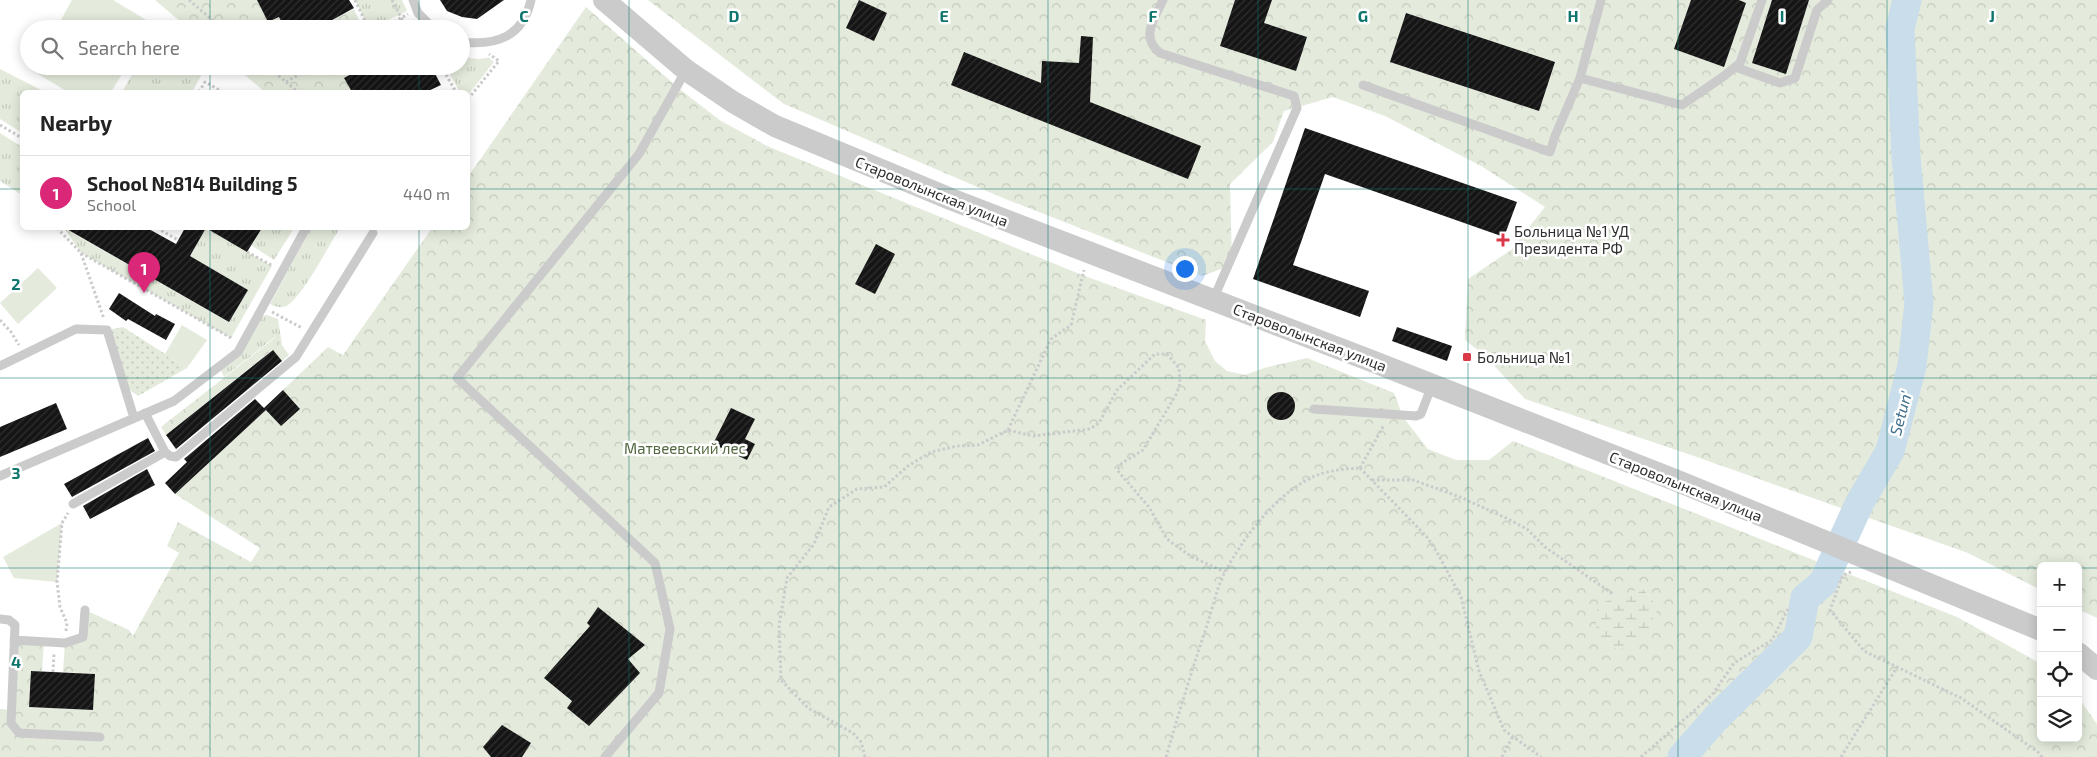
<!DOCTYPE html>
<html lang="en">
<head>
<meta charset="utf-8">
<style>
	body { margin:0; font-family:"Exo 2",sans-serif; background:#f6f6f6; color:#222 }
	.controls { position:absolute; right:15px; bottom:15px; display:grid; overflow:hidden; border-radius:8px; box-shadow:0 2px 12px #0003 }
	.controls button { width:45px; height:45px; display:grid; place-items:center; padding:0; border:0; border-bottom:1px solid #e0e0e0; background:#fff; color:#222; font:25px sans-serif }
	.you { position:absolute; left:1184px; top:268px; width:18px; height:18px; margin:-12px; border:4px solid #fff; border-radius:50%; background:#1a73e8; box-shadow:0 0 0 8px #1a73e833 }
	.badge { display:grid; place-items:center; width:32px; height:32px; border-radius:50%; background:#db2777; color:#fff; font-size:16px; font-weight:700 }
	.pin { position:absolute; translate:-50% -41px; filter:drop-shadow(0 1px 2px #0008) }
	.pin::after { content:''; position:absolute; top:26px; width:18px; height:15px; background:inherit; clip-path:polygon(0 0,100% 0,50% 100%) }
	.list { margin:0; padding:0; list-style:none }
	h2 { display:flex; justify-content:space-between; align-items:center; height:65px; margin:0; padding:0 20px; font-size:21px }
	h2 small { font-size:16px; font-weight:400; color:#767676 }
	.list li { display:grid; grid-template-columns:32px 1fr auto; gap:15px; align-items:center; box-sizing:border-box; height:75px; padding:0 20px; border-top:1px solid #e0e0e0 }
	.list b { display:block; font-size:19px; white-space:nowrap }
	.list p { margin:0; font-size:16px; white-space:nowrap; color:#767676 }
	.list em { font-size:16px; font-style:normal; color:#767676 }
	.icon { flex:none; width:28px; height:28px; fill:none; stroke:currentColor; stroke-width:2; stroke-linecap:round; stroke-linejoin:round }
	.map { position:relative; flex:none; width:2097px; height:757px; overflow:hidden }
	.search { position:absolute; background:#fff; box-shadow:0 2px 12px #0003; left:20px; top:20px; width:450px; height:55px; display:flex; align-items:center; gap:12px; box-sizing:border-box; padding:0 18px; border-radius:28px; color:#767676; font-size:19px }
	.panel { position:absolute; background:#fff; box-shadow:0 2px 12px #0003; left:20px; top:90px; width:450px; height:140px; border-radius:8px }
	.map>svg:first-child { display:block }
</style>
</head>
<body>
<div class="map">
<svg width="2097" height="757" viewBox="0 0 2097 757">
	<defs>
		<pattern id="grass-tufts" width="24" height="20" patternUnits="userSpaceOnUse" patternTransform="scale(1.25)"><rect width="24" height="20" fill="#e4ebdc"/><path d="M3 7l-1-3M5 7V3M7 7l1-3M15 17l-1-3M17 17v-4M19 17l1-3" fill="none" stroke="#c4cabd"/></pattern>
		<pattern id="forest-crowns" width="20" height="18" patternUnits="userSpaceOnUse" patternTransform="scale(1.25)"><rect width="20" height="18" fill="#e4ebdc"/><path d="M2 6a3 3 0 1 1 6 0M12 15a3 3 0 1 1 6 0" fill="none" stroke="#c4cabd"/></pattern>
		<pattern id="wetland-marsh" width="20" height="14" patternUnits="userSpaceOnUse" patternTransform="scale(1.25)"><rect width="20" height="14" fill="#e4ebdc"/><path d="M1 5h8M5 5V1M11 12h8M15 12V8" fill="none" stroke="#c4cabd"/></pattern>
		<pattern id="garden-dots" width="8" height="8" patternUnits="userSpaceOnUse" patternTransform="scale(1.25)"><rect width="8" height="8" fill="#e4ebdc"/><path d="M2 2h.1M6 6h.1" fill="none" stroke="#c4cabd" stroke-width="1.8" stroke-linecap="round"/></pattern>
		<pattern id="building-hatch" width="6" height="6" patternUnits="userSpaceOnUse" patternTransform="scale(1.25)"><rect width="6" height="6" fill="#151515"/><path d="M-1 1l2-2M0 6l6-6M5 7l2-2" fill="none" stroke="#2f2f2f"/></pattern>
	</defs>
	<rect width="100%" height="100%" fill="#fff"/>
	<path fill="url(#grass-tufts)" d="M355 0H402L407 11 369 29Z
		M461 57 478 59 489 58 494 62 468 95V92H460L445 66H461Z
		M137 66H189L202 74 192 92H122Z
		M0 69 45 92H22V133L0 119Z
		M0 133 22 147V195L0 181Z
		M64 228 229 322 247 290 190 256 206 228 272 266 231 338 81 253Z
		M262 228H294L274 260 251 245Z
		M311 228H340C329 245 304 294 288 305 282 309 276 307 270 304Z
		M267 315 278 319 282 345 275 337 224 377 219 366 238 352 257 317Z"/>
	<path fill="url(#forest-crowns)" fill-rule="evenodd" d="M155 0H261L258 2 268 22 279 17 285 29H189Z
		M648 0H2097V618L2078 609V566H2041V590L1968 553 1694 456 1525 399 1485 356 1465 340 1468 279 1511 250 1545 207 1481 166 1385 116 1333 97 1284 111 1273 142 1230 184 1232 265 1202 276 1003 198 784 104Z
		M586 7 682 91 721 121 767 146 1082 275 1206 320 1205 341 1215 361 1227 371 1245 375 1264 368 1307 358 1394 393 1403 417 1428 449 1456 460H1489L1513 441 1957 617 2041 664V738H2078V697L2097 724V757H0V709L11 710 14 640 44 642 42 671H31L29 707 93 710 95 674 63 672 65 643 83 637 85 610 129 630 133 636 179 553 167 546 178 522 251 562 260 548 175 494 266 410 281 426 300 409 283 390 328 347 343 355 432 228H468V177ZM1643 589 1658 607 1646 635Z
		M354 9 363 29H316Z
		M234 66H346L351 74 344 78 352 92H265Z
		M276 337 289 355 282 361 272 350 166 435 161 427Z"/>
	<path fill="url(#wetland-marsh)" d="M1643 589 1658 607 1647 635 1619 650 1597 639 1596 618 1598 605 1622 594Z"/>
	<path fill="#e4ebdc" d="M72 0H113L153 24 150 29H56Z
		M35 66H127L111 92H68L33 71Z
		M38 268 57 288 18 324 0 303Z
		M182 325 207 340 187 368 165 354Z
		M62 523 57 582 14 578 3 557Z"/>
	<path fill="url(#garden-dots)" d="M123 327 187 368 138 396 125 386 107 330Z"/>
	<g fill="none" stroke-linecap="round" stroke-linejoin="round">
		<path stroke="#c9ddea" stroke-width="29" d="M1682 757 1716 718 1798 637 1805 598 1823 583 1860 502 1890 451 1912 366 1919 303 1906 156 1900 29 1907 0"/>
	</g>
	<path fill="url(#building-hatch)" d="M257 0H349L354 8 316 29H285L279 17 268 22Z
		M440 0H504L477 19 462 17 447 11Z
		M859 0 887 13 874 41 846 28Z
		M1235 0H1272L1264 23 1307 37 1296 71 1220 46Z
		M1691 0H1739L1746 3 1724 67 1674 49Z
		M1772 0H1809L1786 74 1752 63Z
		M1406 13 1555 62 1539 111 1390 62Z
		M1081 36 1093 37 1090 102 1201 146 1188 179 951 85 964 52 1041 83 1042 61 1079 63Z
		M366 66H431L441 85 426 92H352L344 78Z
		M1305 128 1517 202 1504 237 1325 174 1293 265 1369 291 1360 317 1253 279Z
		M65 228H147L176 244 185 228H262L247 252 206 228 190 256 248 290 229 322Z
		M876 244 895 254 875 294 855 284Z
		M119 293 155 316 156 314 175 324 166 340 128 319 126 321 109 309Z
		M1397 327 1452 346 1447 361 1392 341Z
		M273 350 282 361 176 449 166 435Z
		M283 390 300 409 281 426 264 408Z
		M1267 406a14 14 0 1 1 28 0a14 14 0 1 1-28 0Z
		M255 399 266 410 175 494 165 483 187 462 184 459Z
		M56 403 67 429 0 457V427Z
		M731 408 755 419 745 439 755 444 747 460 713 444Z
		M148 438 155 451 72 497 64 484Z
		M147 469 155 485 90 519 83 506Z
		M598 607 645 645 628 659 640 673 589 726 567 708 572 701 544 678 590 626 587 623Z
		M31 671 95 674 93 710 29 707Z
		M502 725 531 743 522 757H491L483 747Z"/>
	<g fill="none" stroke-linecap="round" stroke-linejoin="round">
		<path stroke="#cbcbcb" stroke-width="3" stroke-dasharray="2.5 2.5" stroke-linecap="butt" d="M189 0 223 29
			M355 0 369 29
			M392 0 407 29
			M381 29 408 14
			M267 66 298 92
			M346 66 351 74
			M441 66 456 92
			M286 82 314 66
			M199 92 205 82 223 92
			M468 99 499 61 489 54
			M0 125 22 138
			M59 228 58 229 81 253 104 319
			M157 228 178 240
			M247 252 273 266
			M81 253 233 339
			M272 312 302 328
			M0 320 11 332 19 345
			M1008 430 1051 339 1071 325 1084 270
			M1360 468 1427 537 1438 554 1461 597 1479 671 1504 730 1541 757
			M1360 468 1384 425
			M1372 480H1413L1460 497 1506 518 1527 529 1545 547 1613 594
			M1851 572 1843 575 1830 610 1864 651 1961 698 2038 752 2042 757
			M66 631 67 623 60 607 57 582 62 523 68 513
			M53 672 54 653
			M865 757 861 742 853 733 808 708 781 680 779 626 787 578 814 544 829 507 857 489 884 487 908 466 931 452 957 446 978 445 1008 430 1033 436 1090 429 1099 423 1117 390 1155 354H1167L1179 368 1180 383 1177 393 1143 450 1122 463 1117 470 1149 507 1167 539 1192 557 1225 572
			M1166 757C1179 712 1193 667 1208 622 1213 606 1217 587 1225 572 1244 536 1278 492 1315 476 1329 470 1345 469 1360 468
			M1502 757 1513 736
			M1641 757 1712 695 1734 663 1772 640 1789 607
			M1841 757 1897 667"/>
		<path stroke="#cbcbcb" stroke-width="9" d="M413 0 418 13 434 29
			M1163 0C1154 19 1140 37 1160 53L1294 96 1297 108 1213 300
			M461 42C496 46 523 37 531 0
			M1735 67 1780 83 1795 78 1817 10 1828 0
			M1580 78 1601 0
			M1363 85 1550 152 1555 136 1580 78 1682 105 1724 76 1740 63 1762 0
			M0 366 76 329 107 330 134 418
			M1314 409 1416 416 1421 414 1432 385
			M145 413 165 452 170 456 176 457 296 357 373 233
			M0 476 174 401 238 352 306 228
			M73 504 165 452
			M0 619 9 620 15 625 11 723 19 733 100 737
			M14 640 65 643 83 637 85 610
			M605 757 659 693 670 629 655 563 457 378 639 154 686 70"/>
		<path stroke="#cbcbcb" stroke-width="22" d="M604 0 686 70 733 102 775 126 953 200 1369 360 1675 480 2041 630
			M2078 653 2097 669"/>
	</g>
	<path fill="none" stroke="#0f766e" stroke-width="1" stroke-opacity="0.55" d="M210 0V29M419 0V29M629 0V757M839 0V757M1048 0V757M1258 0V757M1468 0V757M1678 0V757M1887 0V757M210 66V92M419 66V92M0 189H22M468 189H2097M210 228V757M419 228V757M0 378H2097M0 568H2041M2078 568H2097"/>
	<g fill="#dc3948" stroke="#fff" stroke-width="2">
		<path d="M1500.5 232.5h5v5h5v5h-5v5h-5v-5h-5v-5h5z"/>
		<rect x="1462" y="352" width="10" height="10" rx="2.5"/>
	</g>
	<g text-anchor="middle" dominant-baseline="central" stroke-width="5" stroke-linejoin="round" paint-order="stroke">
		<g font-size="15" fill="#2e2e2e" stroke="#fff">
			<text transform="translate(932 191) rotate(22)">Староволынская улица</text>
			<text transform="translate(1310 337) rotate(21)">Староволынская улица</text>
			<text transform="translate(1686 486) rotate(22)">Староволынская улица</text>
		</g>
		<g font-size="15" fill="#2e2e2e" stroke="#fff" text-anchor="start">
			<text x="1514" y="231">Больница №1 УД<tspan x="1514" dy="17">Президента РФ</tspan></text>
			<text x="1477" y="357">Больница №1</text>
		</g>
		<g font-size="15" fill="#52673e" stroke="#fff">
			<text x="685" y="448">Матвеевский лес</text>
		</g>
		<g font-size="16" font-style="italic" fill="#406f8c" stroke="#fff">
			<text transform="translate(1900 413) rotate(-75)">Setun'</text>
		</g>
	</g>
	<g font-size="16" text-anchor="middle" font-weight="bold" fill="#0f766e" stroke="#fff" stroke-width="5" stroke-linejoin="round" paint-order="stroke">
		<text x="524" y="22">C</text>
		<text x="734" y="22">D</text>
		<text x="944" y="22">E</text>
		<text x="1153" y="22">F</text>
		<text x="1363" y="22">G</text>
		<text x="1573" y="22">H</text>
		<text x="1782" y="22">I</text>
		<text x="1992" y="22">J</text>
		<text x="16" y="290">2</text>
		<text x="16" y="479">3</text>
		<text x="16" y="668">4</text>
	</g>
</svg>
<div class="controls">
<button>+</button>
<button>−</button>
<button><svg class="icon" aria-label="locate" viewBox="0 0 24 24"><circle cx="12" cy="12" r="6"/><path d="M12 2v4M12 18v4M2 12h4M18 12h4"/></svg></button>
<button><svg class="icon" aria-label="layers" viewBox="0 0 24 24"><path d="M12 4l9 5-9 5-9-5zM3 14l9 5 9-5"/></svg></button>
</div>
<div class="you"></div>
<div class="pin badge" style="left:144px;top:293px">1</div>
<div class="search"><svg class="icon" aria-label="search" viewBox="0 0 24 24"><circle cx="10" cy="10" r="6"/><path d="M15 15l6 6"/></svg>Search here</div>
<section class="panel">
<h2>Nearby<small></small></h2>
<ul class="list">
<li><span class="badge">1</span><div><b>School №814 Building 5</b><p>School</p></div><em>440 m</em></li>
</ul>
</section>
</div>
</body>
</html>
